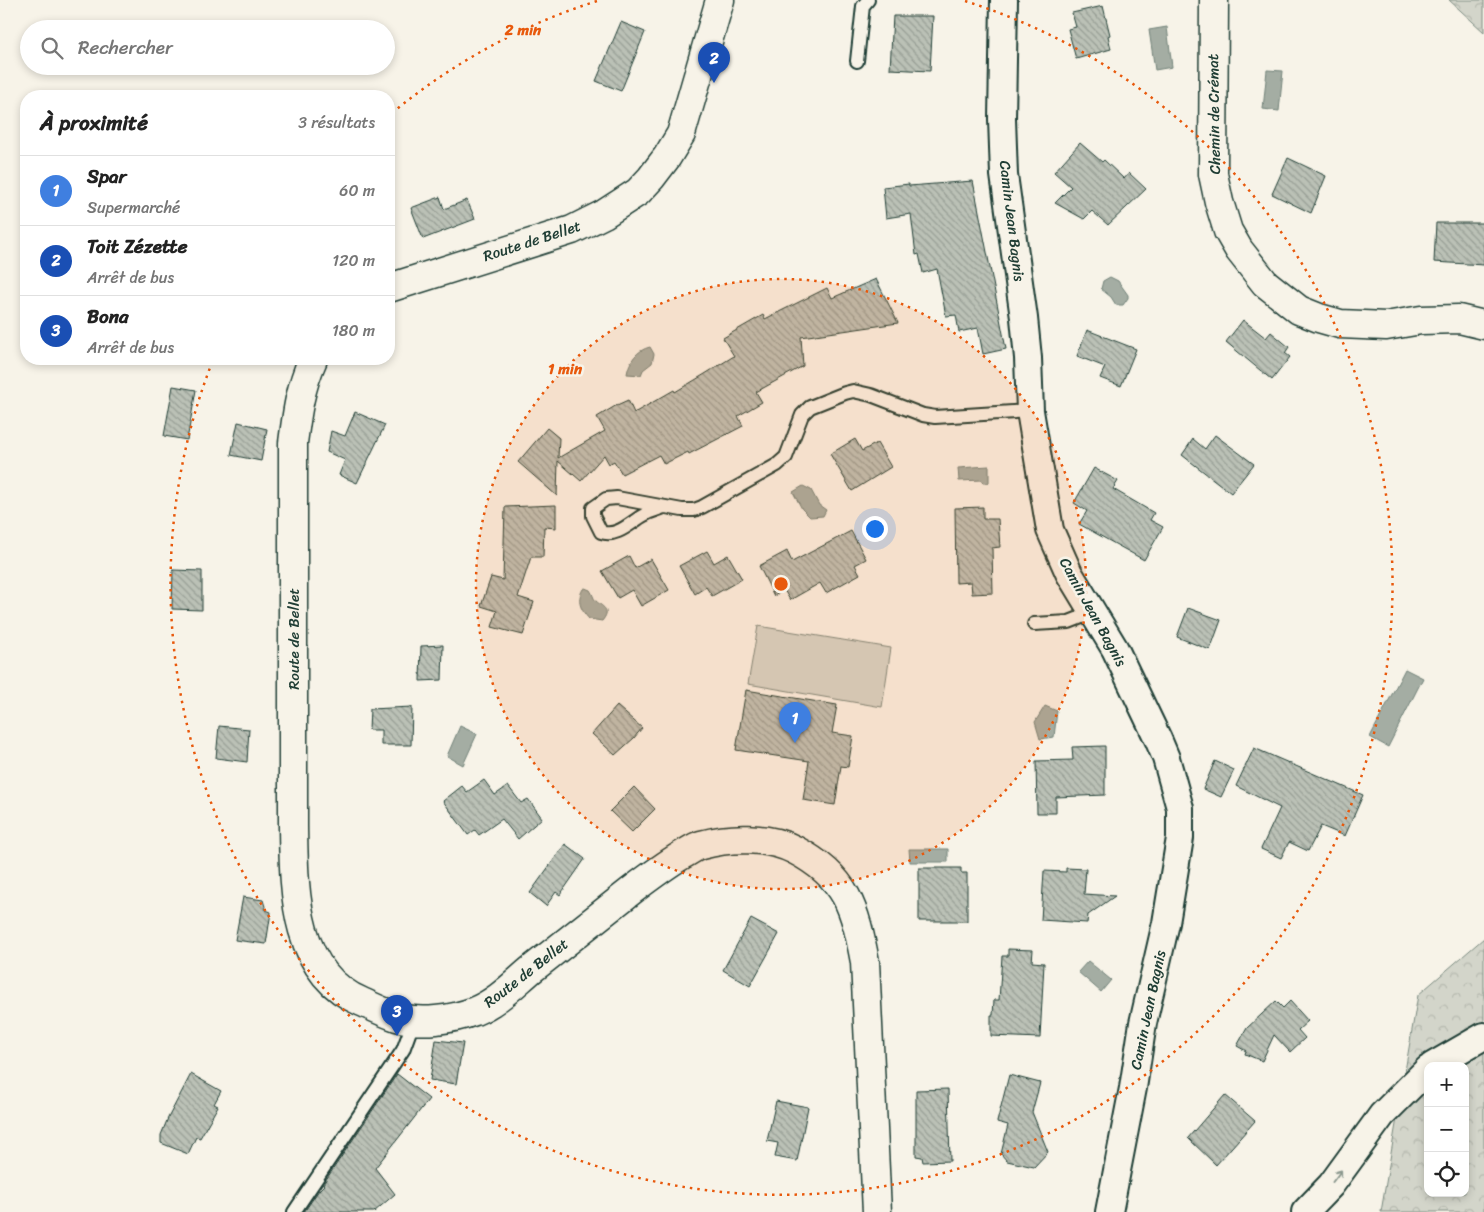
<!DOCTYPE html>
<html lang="fr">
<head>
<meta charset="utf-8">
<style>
	body { margin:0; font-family:Sriracha,sans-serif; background:#f2f2f2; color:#222 }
	.controls { position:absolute; right:15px; bottom:15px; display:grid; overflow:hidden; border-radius:10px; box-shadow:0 2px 8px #0003 }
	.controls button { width:45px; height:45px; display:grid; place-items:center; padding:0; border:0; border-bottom:1px solid #e0e0e0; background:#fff; color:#222; font:25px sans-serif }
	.you { position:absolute; left:874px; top:528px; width:18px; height:18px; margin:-12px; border:4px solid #fff; border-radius:50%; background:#1a73e8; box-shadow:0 0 0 8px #1a73e833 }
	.badge { display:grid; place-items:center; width:32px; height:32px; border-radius:50%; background:#2563eb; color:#fff; font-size:16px; font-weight:700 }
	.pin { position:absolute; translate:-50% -41px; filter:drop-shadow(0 1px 2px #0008) }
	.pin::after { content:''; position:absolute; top:26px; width:18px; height:15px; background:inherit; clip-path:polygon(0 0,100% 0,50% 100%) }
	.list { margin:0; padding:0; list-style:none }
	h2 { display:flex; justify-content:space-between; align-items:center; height:65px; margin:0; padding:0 20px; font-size:21px }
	h2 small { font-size:16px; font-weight:400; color:#767676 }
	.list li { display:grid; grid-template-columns:32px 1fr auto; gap:15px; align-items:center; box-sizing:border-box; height:70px; padding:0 20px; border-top:1px solid #e0e0e0 }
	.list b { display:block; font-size:19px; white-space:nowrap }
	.list p { margin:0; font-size:16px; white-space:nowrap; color:#767676 }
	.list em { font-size:16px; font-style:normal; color:#767676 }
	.icon { flex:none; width:28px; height:28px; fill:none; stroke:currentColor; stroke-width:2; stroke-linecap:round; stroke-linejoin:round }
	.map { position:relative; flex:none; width:1484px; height:1212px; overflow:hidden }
	.search { position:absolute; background:#fff; box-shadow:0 2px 8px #0003; left:20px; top:20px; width:375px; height:55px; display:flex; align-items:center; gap:12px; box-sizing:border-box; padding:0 18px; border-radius:28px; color:#767676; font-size:19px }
	.panel { position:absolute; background:#fff; box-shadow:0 2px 8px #0003; left:20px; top:90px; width:375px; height:275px; border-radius:20px }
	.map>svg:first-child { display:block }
</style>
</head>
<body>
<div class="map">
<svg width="1484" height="1212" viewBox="0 0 1484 1212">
	<defs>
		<pattern id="forest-crowns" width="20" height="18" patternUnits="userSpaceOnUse" patternTransform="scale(1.25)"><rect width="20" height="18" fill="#d3d5ca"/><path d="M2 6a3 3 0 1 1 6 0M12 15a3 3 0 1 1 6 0" fill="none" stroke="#b5b8ae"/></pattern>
		<pattern id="building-back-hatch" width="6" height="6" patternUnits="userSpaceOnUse" patternTransform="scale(1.25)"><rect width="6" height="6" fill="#bbc1b6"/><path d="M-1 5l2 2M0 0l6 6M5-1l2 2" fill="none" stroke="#979e95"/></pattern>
	</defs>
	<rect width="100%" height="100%" fill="#f7f3e8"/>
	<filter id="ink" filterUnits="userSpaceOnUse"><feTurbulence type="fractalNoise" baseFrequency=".02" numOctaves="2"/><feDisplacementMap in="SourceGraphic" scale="10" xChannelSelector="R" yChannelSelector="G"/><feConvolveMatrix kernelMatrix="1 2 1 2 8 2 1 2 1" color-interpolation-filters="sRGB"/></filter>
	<g filter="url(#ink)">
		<path fill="url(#forest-crowns)" stroke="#79897f" fill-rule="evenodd" d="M1449 0H1484V32Z
			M1484 938V1212H1381L1418 995ZM1428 1066H1465V1193H1428Z"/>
		<path fill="#d3d5ca" stroke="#79897f" d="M758 626 891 648 882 707 748 684Z"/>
		<path fill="#a4ada3" stroke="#6f8077" d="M1167 27 1172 67 1155 70 1149 30Z
			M1267 70 1283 71 1279 111 1263 109Z
			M1110 277 1118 281 1128 295V298L1123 305H1116L1111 297 1101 289 1103 281Z
			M650 347 654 354 652 363 643 370 641 375 627 374C629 361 637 350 650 347Z
			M989 466V483H983L982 480 959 481 958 468Z
			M803 486 811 490 819 505 826 510 823 516 810 517 802 509 793 492Z
			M585 588 590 590C593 594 593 598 596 601 604 608 611 610 602 621L589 619C581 610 576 601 583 589Z
			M1405 669 1423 678 1388 747 1370 737Z
			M1045 706 1057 711 1054 737 1040 739 1035 722Z
			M460 726 477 734 463 765 447 756Z
			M909 849H948V862H910Z
			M1088 961 1111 980 1101 992 1078 972Z"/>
		<path fill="url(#building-back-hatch)" stroke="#1f3d34" d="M1103 6 1110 35 1108 36 1111 49 1076 59 1068 29 1076 27 1072 13Z
			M893 16H933L930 71 890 69Z
			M621 22 645 32 621 91 596 81Z
			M1080 143 1102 162 1104 160 1124 179 1129 173 1146 189 1108 225 1092 211 1084 219 1055 203 1071 187 1054 172Z
			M1288 158 1326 176 1311 213 1272 194Z
			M973 181 1006 349 983 354 978 328 959 332 956 315 946 316 937 269 923 273 919 254 916 255 911 214 886 218 883 187 909 184V186Z
			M440 197 444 209 467 200 475 219 423 239 411 208Z
			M1436 223H1484V265L1434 262Z
			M876 279 898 323 801 337 803 366 756 392 762 402 738 416 743 426 689 454 688 452 664 464 659 455 622 474 614 461 609 464 604 455 581 481 558 461 557 496 518 462 547 428 559 438 558 458 605 431 597 417 617 405 628 400 634 413 674 390 675 392 705 374 734 356 723 338 763 315 765 319 827 288 832 298Z
			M1243 320 1266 338 1271 332 1289 347 1285 353 1290 357 1272 380 1226 342Z
			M1087 330 1136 349 1121 386 1100 378 1105 367 1077 356Z
			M173 386 196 390 187 440 164 436Z
			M355 412 385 425 357 483 339 475 345 460 327 452 331 431 345 436Z
			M238 422 267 429 261 461 231 455Z
			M1215 435 1254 464 1231 493 1182 455 1193 439 1205 449Z
			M855 439 862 451 877 443 891 467 852 491 830 454Z
			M1094 468 1118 481 1113 489 1154 513 1150 520 1163 527 1144 560 1079 524 1087 511 1074 503Z
			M556 505V528L544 527 543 557H531L518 597 534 602 523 635 492 627 497 611 481 606 491 577 503 580 505 507Z
			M983 507V519H998L1000 547 992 548 993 593 972 594 971 582 956 583 955 508Z
			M851 531 866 559 855 565 860 574 826 593 820 583 790 600 784 590 774 596 759 566 787 551 792 562Z
			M707 551 714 563 728 555 742 579 712 596 706 587 695 594 679 566Z
			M629 556 635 568 651 559 669 590 641 606 632 590 618 598 602 571Z
			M173 570 202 571V610L172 609Z
			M1188 608 1221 620 1210 650 1177 637Z
			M443 645 442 680 420 681 421 646Z
			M746 690 837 705 832 733 853 736 848 767 841 766 835 805 803 800 809 761 736 750Z
			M617 706 642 728 634 738 615 755 592 734Z
			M412 707 411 745H381V730H369L370 709Z
			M219 726 249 729 247 762 216 758Z
			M1105 746V795L1056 797V813H1037L1036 761 1073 760 1072 747Z
			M1254 748 1363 795 1345 836 1321 826 1308 851 1289 842 1281 858 1261 849 1280 808 1236 786Z
			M1215 761 1234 770 1221 797 1203 789Z
			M484 780 495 795 508 786 521 803 528 799 542 818 518 839 502 819 479 835 475 830 468 835 443 801 462 786 467 792Z
			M634 787 655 809 632 832 610 811Z
			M565 844 585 859 560 895 556 892 546 906 530 893Z
			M919 868H961V873H967V921H919Z
			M1066 868 1086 869 1084 894 1115 896 1088 915 1087 923 1041 920 1044 871 1066 872Z
			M243 897 263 900 266 910 271 912 266 944 235 940Z
			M751 919 779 934 750 986 723 970Z
			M1008 949 1033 950 1032 962 1044 963 1040 1038 991 1036V1015H993L994 1000H999L1002 956H1008Z
			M1276 1001 1283 1008 1290 1001 1308 1021 1298 1030 1305 1038 1290 1052 1274 1035 1262 1061 1245 1054 1246 1051 1237 1046 1247 1028Z
			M436 1040 463 1043 456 1084 430 1080Z
			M191 1074 221 1091 214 1104 218 1106 200 1138 196 1137 188 1154 161 1143V1135L168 1118Z
			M397 1074 429 1099 375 1168 395 1194 374 1212H304L319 1190 324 1185 323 1184Z
			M1009 1075 1040 1083 1032 1112 1048 1152 1034 1167 1007 1161 1001 1154 1008 1125 997 1122Z
			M948 1089 950 1161 923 1162 922 1157 916 1156V1090Z
			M1225 1095 1255 1121 1216 1165 1188 1138Z
			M776 1101 808 1107 797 1161 775 1157 778 1143 767 1141Z"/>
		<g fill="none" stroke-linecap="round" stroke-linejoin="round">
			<g stroke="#1f3d34" stroke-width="16">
				<path id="service" d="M857 61 863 6 868 0
					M664 507C657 510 650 511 644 515 631 522 617 538 601 532L593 516V508L606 499 617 498 682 510H694L702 507 777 465 786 457 802 415 810 407 845 393 853 391 871 395 923 415 935 417 1030 411
					M1034 624 1069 622 1092 613
					M294 1212 403 1050 414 1020"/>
			</g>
			<g stroke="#1f3d34" stroke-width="30">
				<path id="minor" d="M1004 0 1002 119 1004 175 1024 318 1028 358 1030 411 1050 530 1069 573 1115 649 1158 739 1166 758 1180 808V838L1166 923 1143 1023 1133 1088 1109 1212
					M1432 1066 1484 1036
					M1305 1212 1331 1185 1382 1115 1428 1069"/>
			</g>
			<g stroke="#1f3d34" stroke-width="31">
				<path id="tertiary" d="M1214 0 1213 174 1219 202 1228 231 1239 250 1265 283 1299 310 1319 318 1340 324 1386 326 1421 320 1459 319 1484 325"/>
			</g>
			<g stroke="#1f3d34" stroke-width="31">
				<path id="secondary" d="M389 288 572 230 604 214 638 192 651 178 667 157 681 134 720 0
					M313 359C300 388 297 412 293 443V826C294 889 293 973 362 1002 373 1007 385 1013 397 1017 421 1024 451 1020 475 1011 497 1002 514 984 532 969 565 943 598 917 631 891 648 878 664 866 682 855 688 852 694 847 701 845 730 837 768 836 795 850 847 877 855 908 865 962L877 1212"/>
			</g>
			<use href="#service" stroke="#f7f3e8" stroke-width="12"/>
			<use href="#minor" stroke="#f7f3e8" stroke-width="26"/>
			<use href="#tertiary" stroke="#f7f3e8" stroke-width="28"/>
			<use href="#secondary" stroke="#f7f3e8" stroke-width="28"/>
		</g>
		<defs><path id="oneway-shaft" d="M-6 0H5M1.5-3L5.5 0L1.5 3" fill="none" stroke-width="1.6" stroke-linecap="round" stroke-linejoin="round" transform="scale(1.25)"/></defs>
		<use stroke="#8b988e" href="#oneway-shaft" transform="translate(1337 1176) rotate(-53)"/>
	</g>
	<circle cx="781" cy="584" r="305" fill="#e8590c" fill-opacity=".12"/>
	<g fill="none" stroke="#e8590c" stroke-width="2.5" stroke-dasharray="2.5 5">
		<circle cx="781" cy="584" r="305"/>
		<path d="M392 113A611 611 0 0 1 597 1M965 1A611 611 0 1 1 213 360"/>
	</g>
	<g text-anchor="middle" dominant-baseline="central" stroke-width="5" stroke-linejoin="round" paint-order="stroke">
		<g font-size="15" fill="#1f3d34" stroke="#f7f3e8">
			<text transform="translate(1214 114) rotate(-91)">Chemin de Crémat</text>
			<text transform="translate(1012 221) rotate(83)">Camin Jean Bagnis</text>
			<text transform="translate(532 241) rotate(-18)">Route de Bellet</text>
			<text transform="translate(1093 612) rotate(61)">Camin Jean Bagnis</text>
			<text transform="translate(294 639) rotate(-90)">Route de Bellet</text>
			<text transform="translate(526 973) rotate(-38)">Route de Bellet</text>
			<text transform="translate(1148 1010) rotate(-78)">Camin Jean Bagnis</text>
		</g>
	</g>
	<circle cx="781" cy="584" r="8" fill="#e8590c" stroke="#f7f3e8" stroke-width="2.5"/>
	<g font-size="15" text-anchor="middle" font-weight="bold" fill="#e8590c" stroke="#f7f3e8" stroke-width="5" stroke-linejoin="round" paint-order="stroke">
		<text x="523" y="35">2 min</text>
		<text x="565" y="374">1 min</text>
	</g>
</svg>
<div class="controls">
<button>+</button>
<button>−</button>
<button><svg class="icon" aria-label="locate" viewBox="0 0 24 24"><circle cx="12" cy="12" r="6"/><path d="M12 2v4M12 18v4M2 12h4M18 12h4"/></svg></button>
</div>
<div class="you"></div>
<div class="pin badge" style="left:795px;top:743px;background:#3f7fe0">1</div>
<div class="pin badge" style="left:714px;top:83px;background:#1a4fb4">2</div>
<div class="pin badge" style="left:397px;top:1036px;background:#1a4fb4">3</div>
<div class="search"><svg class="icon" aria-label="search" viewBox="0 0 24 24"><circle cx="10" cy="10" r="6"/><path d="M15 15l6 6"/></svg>Rechercher</div>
<section class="panel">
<h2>À proximité<small>3 résultats</small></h2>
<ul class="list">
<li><span class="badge" style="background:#3f7fe0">1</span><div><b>Spar</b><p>Supermarché</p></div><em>60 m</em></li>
<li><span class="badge" style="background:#1a4fb4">2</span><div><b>Toit Zézette</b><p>Arrêt de bus</p></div><em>120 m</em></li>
<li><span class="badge" style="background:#1a4fb4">3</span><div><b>Bona</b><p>Arrêt de bus</p></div><em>180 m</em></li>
</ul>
</section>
</div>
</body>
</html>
